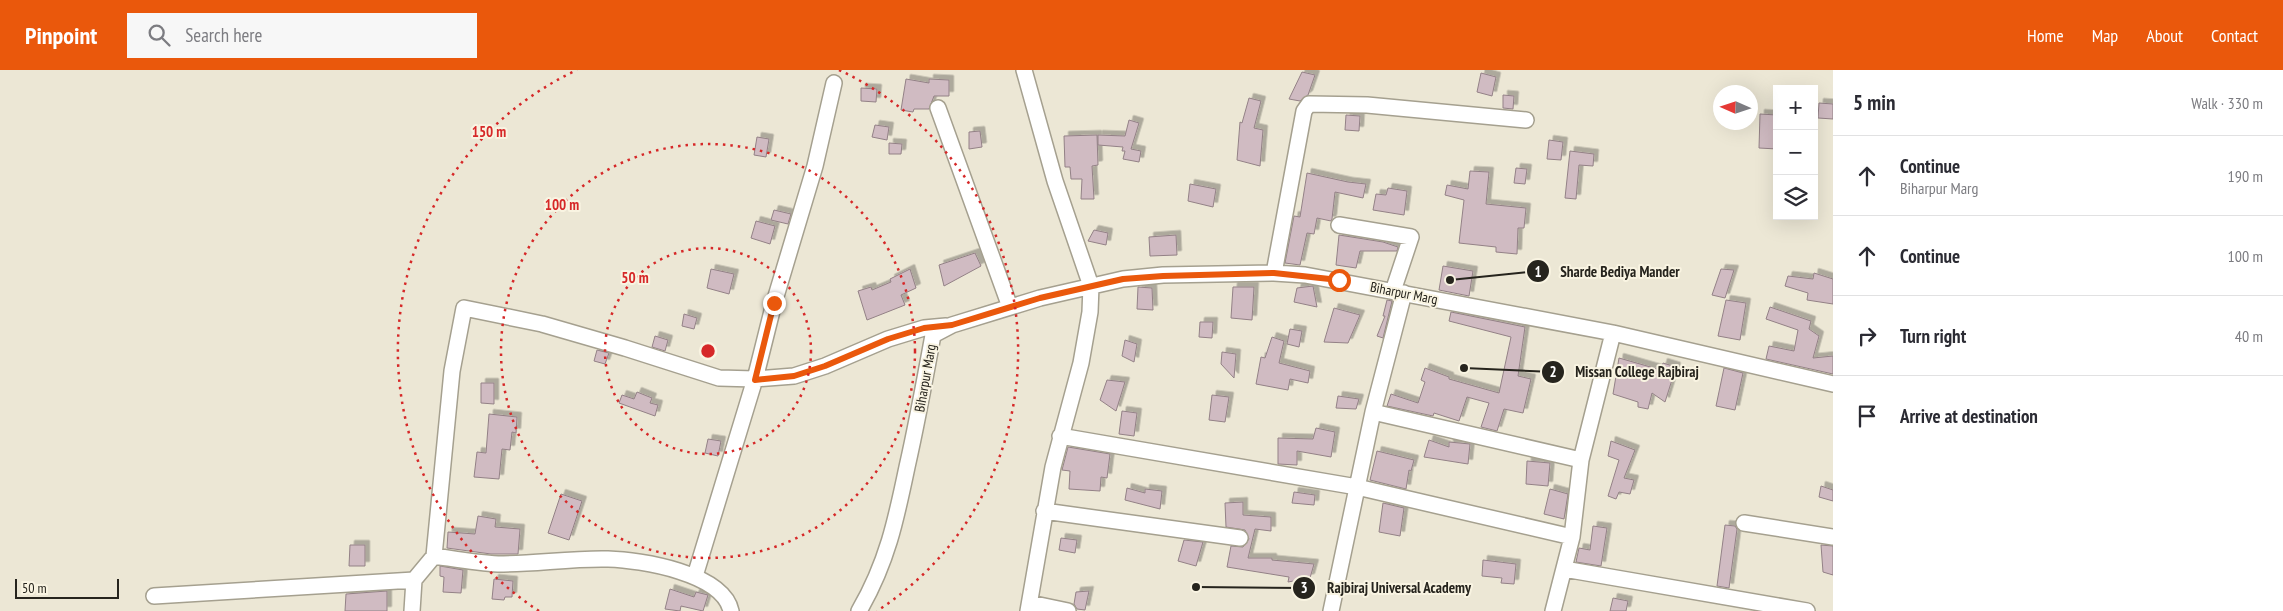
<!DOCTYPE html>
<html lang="en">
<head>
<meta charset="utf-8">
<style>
	body { margin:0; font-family:"PT Sans Narrow",sans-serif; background:#f7f7f7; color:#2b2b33 }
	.controls { position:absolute; right:15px; top:15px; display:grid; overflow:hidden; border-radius:0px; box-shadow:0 5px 20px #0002 }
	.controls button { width:45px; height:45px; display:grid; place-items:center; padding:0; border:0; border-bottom:1px solid #e1e1e2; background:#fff; color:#2b2b33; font:25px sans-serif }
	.compass { position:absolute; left:1713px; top:15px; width:45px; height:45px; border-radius:50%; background:#fff; box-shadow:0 5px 20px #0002; rotate:273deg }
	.scale { position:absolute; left:15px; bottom:12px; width:104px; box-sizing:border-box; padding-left:5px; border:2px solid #26241d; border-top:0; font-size:14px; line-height:18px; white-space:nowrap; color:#26241d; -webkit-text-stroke:4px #f9f4e2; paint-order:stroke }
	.stop { position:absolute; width:15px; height:15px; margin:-11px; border:4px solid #ea580c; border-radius:50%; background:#fff }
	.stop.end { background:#ea580c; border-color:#fff; box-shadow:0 1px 5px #0008 }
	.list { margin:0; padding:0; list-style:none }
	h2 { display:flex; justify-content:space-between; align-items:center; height:65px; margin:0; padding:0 20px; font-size:21px }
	h2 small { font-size:16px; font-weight:400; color:#7c7c81 }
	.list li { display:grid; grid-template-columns:32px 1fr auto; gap:15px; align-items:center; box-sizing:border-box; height:80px; padding:0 20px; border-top:1px solid #e1e1e2 }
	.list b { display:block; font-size:19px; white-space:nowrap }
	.list p { margin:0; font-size:16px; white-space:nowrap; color:#7c7c81 }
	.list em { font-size:16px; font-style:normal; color:#7c7c81 }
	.icon { flex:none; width:28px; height:28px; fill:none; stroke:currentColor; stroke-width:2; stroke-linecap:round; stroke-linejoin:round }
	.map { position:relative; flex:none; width:1833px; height:541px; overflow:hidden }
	header { display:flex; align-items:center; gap:30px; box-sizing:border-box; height:70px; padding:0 25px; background:#ea580c; color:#fff }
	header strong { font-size:24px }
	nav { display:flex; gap:28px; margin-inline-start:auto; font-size:18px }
	.search { width:350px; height:45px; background:#f7f7f7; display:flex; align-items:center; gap:12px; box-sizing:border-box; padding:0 18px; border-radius:0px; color:#7c7c81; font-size:19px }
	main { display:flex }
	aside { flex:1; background:#fff }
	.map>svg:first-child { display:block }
</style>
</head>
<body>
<header>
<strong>Pinpoint</strong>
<div class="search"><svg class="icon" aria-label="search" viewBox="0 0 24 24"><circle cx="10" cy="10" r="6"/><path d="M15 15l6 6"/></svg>Search here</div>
<nav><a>Home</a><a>Map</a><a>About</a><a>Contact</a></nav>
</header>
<main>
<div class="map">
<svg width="1833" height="541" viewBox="0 0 1833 541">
	<defs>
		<filter id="shadow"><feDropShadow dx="4.5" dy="-4.5" stdDeviation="0" flood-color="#0004"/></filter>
	</defs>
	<rect width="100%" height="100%" fill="#ece7d5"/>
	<path fill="#d0bbc2" stroke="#938186" filter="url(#shadow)" d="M1302 2 1315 5 1308 25 1300 31 1289 29Z
		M1481 3 1496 7 1492 26 1477 22Z
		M906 9 929 13V9L949 10V26H934L929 39H914L913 42 901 40Z
		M861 18 877 19 876 32 861 31Z
		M1503 25 1514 26 1513 39 1503 38Z
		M1249 28 1261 31 1254 58 1263 60 1260 96 1237 90 1240 52 1242 53Z
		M1819 33 1833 34V49L1818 48Z
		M1760 44 1777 45V79L1759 78Z
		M1346 45 1360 46 1359 61 1345 60Z
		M1129 50 1139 53 1131 79 1141 81 1139 92 1123 89 1125 81H1122L1123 77 1098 75V65L1125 66Z
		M875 55 889 57 887 70 872 67Z
		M980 61 982 77 969 79V62Z
		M1097 65 1098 95 1092 96 1094 129H1081L1082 109H1071L1070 97H1065L1064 66Z
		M757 67 769 69 766 87 754 85Z
		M1549 70 1563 72 1561 90 1547 89Z
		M889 73 902 74 901 84H889Z
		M1570 81 1594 84 1593 96 1579 95 1576 129 1565 128Z
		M1516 98 1527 99 1525 114 1514 113Z
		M1470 101 1489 102 1486 134 1526 138 1524 158H1518L1517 184 1496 182V177L1459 173 1464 130 1445 125 1447 115 1468 119Z
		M1307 103 1348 112 1366 114 1363 128 1335 122 1332 149 1331 151 1317 148 1314 164 1307 163 1300 195 1285 193 1294 146 1300 147Z
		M1190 114 1216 119 1213 137 1188 131Z
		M1388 118 1407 121 1404 145 1373 140 1376 124 1386 125Z
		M774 140 791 144 788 154 771 150Z
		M756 151 775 156 770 174 751 168Z
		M1094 160 1108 163 1106 175 1088 171Z
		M1176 165 1177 185 1150 186 1149 167Z
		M1339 165 1383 172 1398 177 1397 181H1360L1356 198 1336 195Z
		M975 183 981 196 944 216 939 195Z
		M1443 196 1473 201 1469 226 1439 220Z
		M711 199 734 204 729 224 707 218Z
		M910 199 916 218 901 225 905 235 867 250 858 221 871 217 872 220 891 212 890 209Z
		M1721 199 1734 200 1725 228 1712 225Z
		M1814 203 1833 209V234L1807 230 1808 223 1785 216 1788 206 1813 209Z
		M1313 216 1317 237 1294 232 1297 218Z
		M1138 217 1152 218 1153 240 1137 239Z
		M1233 217H1254L1252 250 1231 248Z
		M1387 230 1392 231 1383 268 1377 266 1385 246H1383Z
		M1726 230 1746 233 1740 270 1718 266Z
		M1770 237 1811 251 1809 259 1819 266 1813 288 1833 286V304L1766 289 1769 276 1794 281 1798 260 1766 249Z
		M1334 238 1360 245 1348 273 1324 272Z
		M1451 242 1525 257 1518 306 1531 309 1523 343 1504 339 1497 361 1481 357 1489 333 1467 327 1459 351 1434 343 1433 346 1387 336 1391 324 1418 333 1425 312 1421 310 1425 298 1449 307V309L1499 323 1511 267 1449 251Z
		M684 244 697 248 694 259 682 256Z
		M1200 252H1213L1212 268 1199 267Z
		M1290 259 1302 261 1299 277 1287 274Z
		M655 266 668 270 665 281 652 277Z
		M1272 267 1284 271 1279 293 1310 301 1308 313 1290 309 1288 320 1256 314 1261 287 1265 288Z
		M1125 270 1137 274 1134 292 1122 286Z
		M597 280 609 283 605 294 594 291Z
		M1222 282 1236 284 1234 308 1221 294Z
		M1619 288 1661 300 1663 293 1676 297 1665 332 1652 323 1648 339 1638 337V332L1613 324Z
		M1724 298 1743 303 1735 340 1716 336Z
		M1107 310 1125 312 1116 341 1100 330Z
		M481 313H494V334L481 333Z
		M637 322 652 328 650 333 658 335 655 346 619 333 622 325 634 329Z
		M1212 325 1229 327 1225 352 1209 350Z
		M1338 326 1359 329 1356 339 1336 338Z
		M1122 341 1137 343 1134 366 1119 364Z
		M489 344 517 347 516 363 512 362 510 380 502 379 499 409 474 407 477 382 486 383Z
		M1316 358 1335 362 1331 387 1297 381V395L1278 394V368L1313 369Z
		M708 369 721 371 718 386 705 383Z
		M1429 370 1449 377V372L1470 374 1468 394 1424 387Z
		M1611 371 1635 380 1624 408 1634 410 1630 424 1619 422 1616 429 1608 426 1619 390 1608 386Z
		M1068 377 1110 384 1107 408 1101 407 1100 421 1069 419 1070 401 1062 400Z
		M1377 381 1414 390 1411 401 1409 400 1406 419 1370 410Z
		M1527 391 1550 393 1548 416 1526 414Z
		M1821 416 1833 420V431L1819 427Z
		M1127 418 1145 423V419L1162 421 1160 439 1125 430Z
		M1550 419 1568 424 1564 449 1544 444Z
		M1294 422 1315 425 1314 435 1292 433Z
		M561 424 582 431 569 470 548 463Z
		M1243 432V445L1271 447V461L1255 459 1248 488H1272V490L1314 494 1310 508 1288 512 1289 507 1227 497 1231 476 1243 477 1249 469 1245 460 1226 457 1225 433Z
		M1383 433 1404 438 1400 466 1379 462Z
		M478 446 496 449 495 457 520 459 518 484H491L447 478 448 462 475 464Z
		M1725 455 1735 456 1737 459 1729 518 1717 516Z
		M1593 456 1607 458 1601 496 1576 492 1579 478 1590 480Z
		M1061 468 1077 470 1075 483 1059 480Z
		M1184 470 1203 472 1196 496 1178 491Z
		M350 475H365V496H349Z
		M1821 475 1833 476V505L1823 502Z
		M1483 490 1516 494 1514 514 1501 513 1502 508 1482 506Z
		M440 496 463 500 461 523 443 522 444 507 440 506Z
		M494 509 513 511 512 527H505L504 530 492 529Z
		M670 519 694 527 696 522 708 525 703 541 681 536 680 541 665 539Z
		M387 521V541H345L346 524Z
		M1089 521 1085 540 1077 539 1074 534 1076 522Z
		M1613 528 1628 531 1626 541H1610Z"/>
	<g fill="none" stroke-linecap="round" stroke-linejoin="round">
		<g stroke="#a5a08f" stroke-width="18">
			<path id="minor" d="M1024 0 1055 111 1091 216 1090 242 1081 293 1053 397 1028 541
				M834 13 815 96 774 233 755 309 794 306 825 296 888 269 924 258 946 256
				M938 38 1010 237
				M1339 155 1411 167 1393 221
				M1274 203 1304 41 1309 34 1367 35 1526 50
				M1373 342 1581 390
				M1060 366 1357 417 1572 467
				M1044 441 1240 468
				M1744 453 1833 467
				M1564 499 1807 541
				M695 506 755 309 719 308 625 278 542 254 464 238 452 301 434 486C455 489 477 493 498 494 535 494 572 488 608 489 641 490 723 503 731 541
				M154 526 414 510
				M1030 533 1068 541
				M412 541 414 510 434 486
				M859 541C887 493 896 450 907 397 917 353 925 309 933 265L952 255 1040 228 1123 209 1163 205 1274 203 1305 205 1613 263 1833 314
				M1331 541 1373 342 1404 223
				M1553 541 1572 467 1581 390 1613 263"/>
		</g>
		<use href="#minor" stroke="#fff" stroke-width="15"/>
	</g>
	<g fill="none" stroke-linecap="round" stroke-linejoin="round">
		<path stroke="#ea580c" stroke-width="6" d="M774 233 755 310 794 306 825 296 888 269 924 258 952 255 1040 228 1123 209 1163 206 1274 203 1339 210"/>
	</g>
	<g fill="none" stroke="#d62828" stroke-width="2.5" stroke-dasharray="2.5 5">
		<circle cx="708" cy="281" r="103"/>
		<circle cx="708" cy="281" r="207"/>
		<path d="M539 541A310 310 0 0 1 577 0M839 0A310 310 0 0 1 877 541"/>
	</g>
	<g text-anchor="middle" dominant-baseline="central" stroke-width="4" stroke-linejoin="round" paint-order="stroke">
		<g font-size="14" fill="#26241d" stroke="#f9f4e2">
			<text transform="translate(1404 223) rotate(11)">Biharpur Marg</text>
			<text transform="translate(925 308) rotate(-80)">Biharpur Marg</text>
		</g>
	</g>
	<circle cx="708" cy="281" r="8" fill="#d62828" stroke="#f9f4e2" stroke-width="2.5"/>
	<g font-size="15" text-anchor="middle" font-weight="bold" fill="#d62828" stroke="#f9f4e2" stroke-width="4" stroke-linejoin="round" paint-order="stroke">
		<text x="489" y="67">150 m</text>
		<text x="562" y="140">100 m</text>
		<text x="635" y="213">50 m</text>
	</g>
	<path fill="none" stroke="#26241d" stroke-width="2" d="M1450 210L1538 201M1464 298L1553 302M1196 517L1304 518"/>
	<g fill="#26241d" stroke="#f9f4e2" stroke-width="2">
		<circle cx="1450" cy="210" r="5"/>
		<circle cx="1464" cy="298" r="5"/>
		<circle cx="1196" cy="517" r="5"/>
		<circle cx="1538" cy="201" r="12"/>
		<circle cx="1553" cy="302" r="12"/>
		<circle cx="1304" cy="518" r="12"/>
	</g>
	<g font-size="15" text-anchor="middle" font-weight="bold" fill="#fff">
		<text x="1538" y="207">1</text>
		<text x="1553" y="307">2</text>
		<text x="1304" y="523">3</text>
	</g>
	<g font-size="15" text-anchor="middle" font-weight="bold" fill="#26241d" stroke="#f9f4e2" stroke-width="4" stroke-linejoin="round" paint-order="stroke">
		<text x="1620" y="207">Sharde Bediya Mander</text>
		<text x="1637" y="307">Missan College Rajbiraj</text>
		<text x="1399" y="523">Rajbiraj Universal Academy</text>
	</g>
</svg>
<div class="controls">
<button>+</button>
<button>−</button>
<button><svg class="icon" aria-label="layers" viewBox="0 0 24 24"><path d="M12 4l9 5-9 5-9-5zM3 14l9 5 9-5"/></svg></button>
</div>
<svg class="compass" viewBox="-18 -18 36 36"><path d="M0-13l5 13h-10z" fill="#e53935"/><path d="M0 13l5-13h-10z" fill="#7c7c81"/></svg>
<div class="scale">50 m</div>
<div class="stop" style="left:1339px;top:210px"></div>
<div class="stop end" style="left:774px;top:233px"></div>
</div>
<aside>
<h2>5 min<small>Walk · 330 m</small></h2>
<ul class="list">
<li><svg class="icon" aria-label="ahead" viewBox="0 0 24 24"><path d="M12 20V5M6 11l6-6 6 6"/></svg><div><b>Continue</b><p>Biharpur Marg</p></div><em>190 m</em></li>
<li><svg class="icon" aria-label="ahead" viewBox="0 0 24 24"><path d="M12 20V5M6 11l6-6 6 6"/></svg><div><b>Continue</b></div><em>100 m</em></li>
<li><svg class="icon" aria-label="right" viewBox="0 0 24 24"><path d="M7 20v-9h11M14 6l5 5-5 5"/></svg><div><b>Turn right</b></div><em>40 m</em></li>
<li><svg class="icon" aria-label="arrive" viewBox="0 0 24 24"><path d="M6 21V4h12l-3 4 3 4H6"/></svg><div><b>Arrive at destination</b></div></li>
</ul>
</aside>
</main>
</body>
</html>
